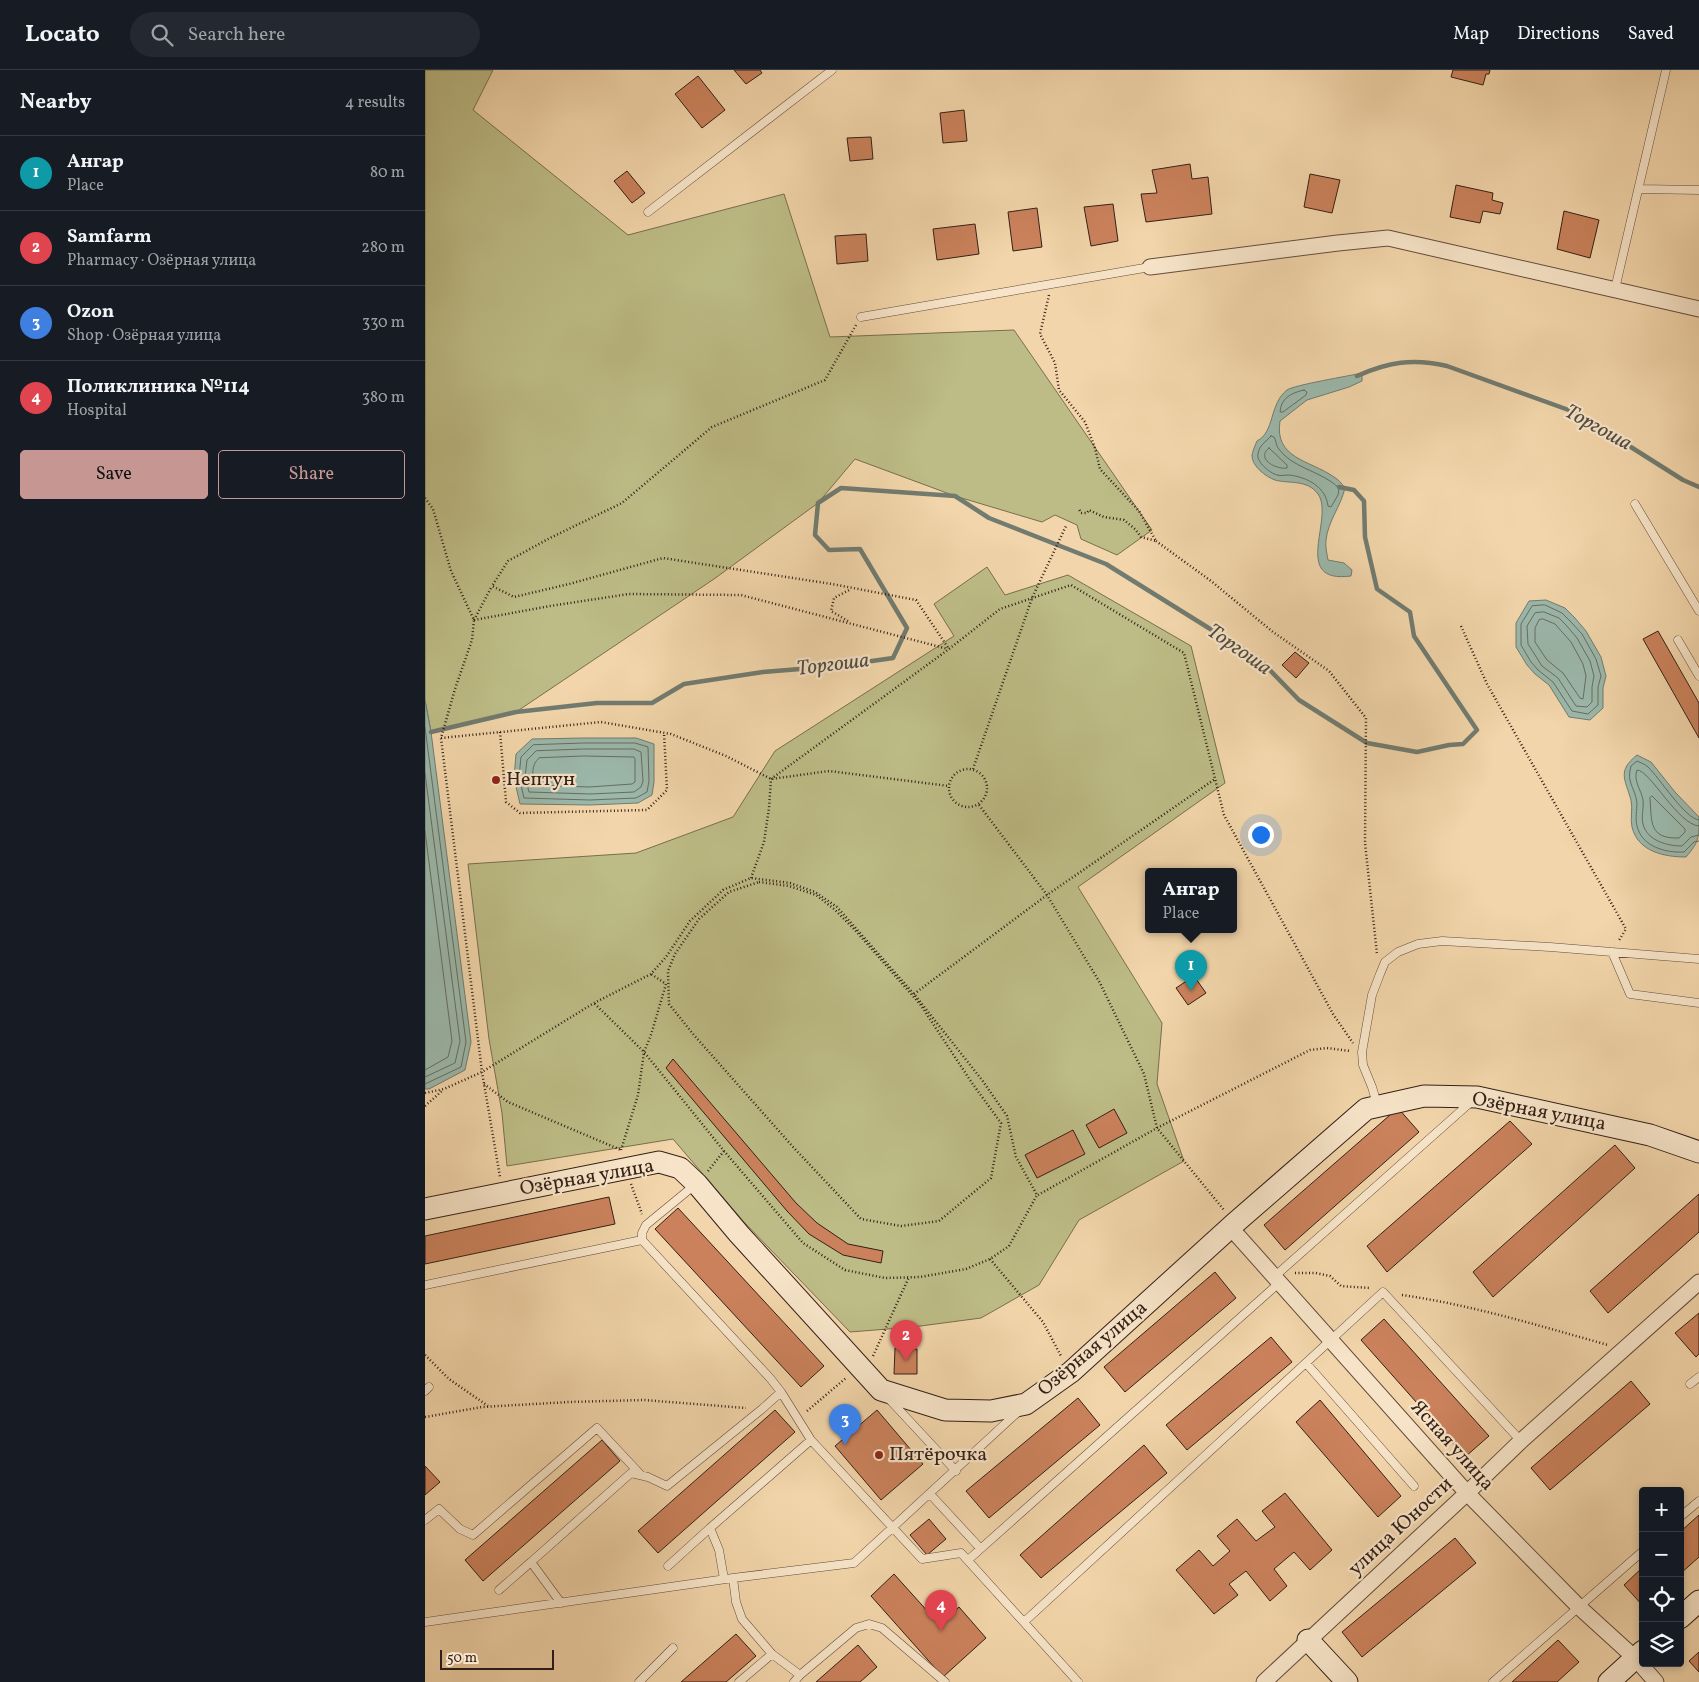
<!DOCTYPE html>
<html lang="en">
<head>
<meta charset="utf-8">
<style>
	body { margin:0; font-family:Vollkorn,serif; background:#242831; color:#f1f3f6 }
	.controls { position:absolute; right:15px; bottom:15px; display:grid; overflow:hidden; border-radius:5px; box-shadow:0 2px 8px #0003 }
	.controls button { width:45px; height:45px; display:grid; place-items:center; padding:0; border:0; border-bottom:1px solid #363941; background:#171b24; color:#f1f3f6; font:25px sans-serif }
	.scale { position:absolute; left:15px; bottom:12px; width:114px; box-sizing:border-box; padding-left:5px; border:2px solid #331f17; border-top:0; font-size:14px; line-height:18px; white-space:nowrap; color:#331f17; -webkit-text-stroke:4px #f7e4c8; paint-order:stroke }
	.you { position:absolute; left:835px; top:764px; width:18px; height:18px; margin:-12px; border:4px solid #fff; border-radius:50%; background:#1a73e8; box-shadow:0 0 0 8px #1a73e833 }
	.badge { display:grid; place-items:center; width:32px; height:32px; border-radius:50%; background:#c59692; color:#fff; font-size:16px; font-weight:700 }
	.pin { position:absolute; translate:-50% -41px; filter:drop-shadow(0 1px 2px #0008) }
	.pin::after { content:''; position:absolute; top:26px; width:18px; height:15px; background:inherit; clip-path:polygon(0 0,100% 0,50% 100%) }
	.popup { position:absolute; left:720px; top:798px; width:92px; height:65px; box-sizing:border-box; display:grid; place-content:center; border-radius:5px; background:#171b24; filter:drop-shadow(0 1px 4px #0005); font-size:16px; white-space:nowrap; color:#9ea1a6 }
	.popup b { font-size:19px; color:#f1f3f6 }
	.popup::after { content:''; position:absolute; left:50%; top:100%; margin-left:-10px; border:10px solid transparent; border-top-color:#171b24 }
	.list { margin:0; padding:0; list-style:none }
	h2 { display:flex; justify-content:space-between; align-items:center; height:65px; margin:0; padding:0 20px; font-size:21px }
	h2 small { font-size:16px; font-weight:400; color:#9ea1a6 }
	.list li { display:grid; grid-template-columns:32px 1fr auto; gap:15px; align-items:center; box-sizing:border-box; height:75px; padding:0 20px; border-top:1px solid #363941 }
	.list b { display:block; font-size:19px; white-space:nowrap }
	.list p { margin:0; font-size:16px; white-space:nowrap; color:#9ea1a6 }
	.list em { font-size:16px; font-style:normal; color:#9ea1a6 }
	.actions { display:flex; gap:10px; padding:15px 20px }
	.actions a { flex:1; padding:11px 0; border:1px solid #c59692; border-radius:5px; text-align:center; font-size:18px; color:#c59692 }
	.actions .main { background:#c59692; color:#111 }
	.icon { flex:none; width:28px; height:28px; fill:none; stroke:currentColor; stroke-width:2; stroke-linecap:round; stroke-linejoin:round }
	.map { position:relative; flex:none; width:1274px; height:1612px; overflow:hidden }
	header { display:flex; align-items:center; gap:30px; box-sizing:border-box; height:70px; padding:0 25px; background:#171b24; border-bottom:1px solid #363941 }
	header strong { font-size:24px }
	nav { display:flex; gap:28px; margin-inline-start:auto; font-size:18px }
	.search { width:350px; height:45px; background:#242831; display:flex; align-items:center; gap:12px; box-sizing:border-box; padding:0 18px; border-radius:28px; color:#9ea1a6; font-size:19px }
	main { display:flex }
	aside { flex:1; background:#171b24 }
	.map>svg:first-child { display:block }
</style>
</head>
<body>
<header>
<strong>Locato</strong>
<div class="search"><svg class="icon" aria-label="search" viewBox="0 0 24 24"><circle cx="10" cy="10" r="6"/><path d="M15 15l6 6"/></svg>Search here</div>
<nav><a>Map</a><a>Directions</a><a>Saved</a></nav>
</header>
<main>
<aside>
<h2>Nearby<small>4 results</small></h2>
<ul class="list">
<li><span class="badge" style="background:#0f9aa8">1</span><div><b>Ангар</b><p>Place</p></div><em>80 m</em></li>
<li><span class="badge" style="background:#e0444e">2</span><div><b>Samfarm</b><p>Pharmacy · Озёрная улица</p></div><em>280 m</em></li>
<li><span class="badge" style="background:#3f7fe0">3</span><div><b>Ozon</b><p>Shop · Озёрная улица</p></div><em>330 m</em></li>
<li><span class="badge" style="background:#e0444e">4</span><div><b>Поликлиника №114</b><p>Hospital</p></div><em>380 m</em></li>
</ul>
<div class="actions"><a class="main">Save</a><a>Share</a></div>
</aside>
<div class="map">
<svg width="1274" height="1612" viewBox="0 0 1274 1612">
	<rect width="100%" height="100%" fill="#f2d5aa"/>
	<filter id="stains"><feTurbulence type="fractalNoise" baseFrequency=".004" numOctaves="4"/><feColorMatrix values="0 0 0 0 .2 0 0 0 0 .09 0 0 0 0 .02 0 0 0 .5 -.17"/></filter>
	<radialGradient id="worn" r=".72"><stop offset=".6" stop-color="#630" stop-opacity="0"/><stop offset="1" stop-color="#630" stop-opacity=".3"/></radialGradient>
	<path fill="#bdbc86" stroke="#786e4e" d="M0 0H68L48 40 203 165 359 124 405 267 589 260 727 460 692 485 656 469 652 455 630 445 617 452 530 426 430 389 393 433 289 509 91 642 6 662 0 630Z
		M562 497 580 525 643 505 766 576 800 713 653 817 737 953 732 1014 759 1091 654 1150 614 1215 556 1248 488 1257 425 1262 318 1151 248 1069 82 1096 77 1043 64 969 43 794 211 783 308 747 350 681 529 566 509 534Z"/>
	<path fill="#9bb8ab" stroke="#717b70" d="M937 303V311L924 317 882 330 855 351C849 389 885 390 909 407 913 409 917 414 920 418 916 436 903 451 901 470 900 476 902 484 903 490L919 493 927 500 926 506C865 514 910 448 893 424 882 409 864 414 850 410 841 407 827 396 827 386 827 382 830 376 832 371 850 362 844 334 862 320 869 315 924 306 937 303Z
		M1121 530 1140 538 1149 547 1161 561 1176 587 1181 606 1178 618V638L1165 650 1144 647 1124 615 1110 604 1102 595 1091 577V553L1104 531Z
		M0 630 6 662 46 972 40 1000 4 1019H0Z
		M159 668H211L229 674V712L227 725 213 733 165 735 95 734 89 708 91 684 107 669Z
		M1212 685 1226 692 1250 722 1274 747C1274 768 1274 772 1261 787 1240 787 1213 782 1207 757 1205 749 1208 739 1206 730 1200 709 1192 701 1212 685Z"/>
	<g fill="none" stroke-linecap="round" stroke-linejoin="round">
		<path stroke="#676c61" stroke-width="1" d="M879 320 882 322 881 325 858 342H855C856 328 866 323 879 320Z
			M846 366 849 367C851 370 851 375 853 378 866 398 897 401 914 418L913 425 906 437 903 436C901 417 882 407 864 405 860 405 856 406 852 405 845 403 831 392 833 384 834 375 841 372 846 366Z
			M844 378 862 395V398C852 400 830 389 844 378Z
			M1120 535 1137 543 1145 551 1157 564 1171 589 1176 606 1173 617V635L1163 644 1147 641 1128 612 1113 600 1106 592 1096 575V554L1107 536Z
			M1119 542 1134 548 1141 555 1152 568 1165 591 1169 606 1167 617V632L1162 637 1151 636 1133 608 1117 596 1103 574 1102 556 1110 543Z
			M1118 549 1130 554 1146 572 1158 594 1161 606 1158 629 1155 628 1138 603 1122 590 1110 572V558L1114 550Z
			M0 657 41 972 36 997 0 1014
			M159 673H210L223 677 224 711 222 722 211 728 165 730 99 728 94 707 96 687 108 675Z
			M159 679H209L216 682 218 711 216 717 209 722 165 724 104 722 100 707 102 690 111 681Z
			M159 686 209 687 210 689V712L207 714 164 717 110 715C107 705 106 695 114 688Z
			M0 703 35 971 30 993 0 1007
			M1227 726 1260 759V762L1254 768C1223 769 1227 751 1225 728Z
			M1274 750C1260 749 1234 707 1223 697 1220 694 1216 693 1212 691L1206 696C1201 713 1210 717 1212 733 1212 740 1210 749 1212 756 1217 777 1241 783 1259 782L1269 772 1274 771
			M1274 756C1253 755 1225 700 1212 700 1208 711 1216 719 1218 730 1219 738 1216 747 1218 754 1222 771 1243 776 1257 776L1266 767 1274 765
			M0 761 27 971 23 987 0 1000"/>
		<path stroke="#717b70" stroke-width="4.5" d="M932 306C963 292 988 288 1022 296L1152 343 1258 410 1274 417
			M6 662 91 642 172 633H227L259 614 338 602 412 596 468 588 482 558 435 479 404 480 390 465 393 433 416 418 530 426 564 448 681 494 835 590 874 630 942 673 992 682 1024 675 1038 674 1052 660 989 566 985 542 952 519 940 467 939 431 929 420 914 417"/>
	</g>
	<path fill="#cb825c" stroke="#331f17" d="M309 0H335L337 3 321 14Z
		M1028 0H1065L1064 4H1061L1058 15 1026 7Z
		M273 6 300 40 277 58 250 24Z
		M539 40 542 71 518 73 515 43Z
		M446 67 448 89 425 91 422 68Z
		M765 94 767 109 783 107 787 144 721 152 716 124 732 123 727 100Z
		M202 101 220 123 207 133 189 111Z
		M885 104 915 110 907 143 879 137Z
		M1031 115 1068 123 1067 130 1078 133 1075 144 1058 141 1055 153 1025 147Z
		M688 134 693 171 666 176 659 137Z
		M612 138 617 177 588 181 583 142Z
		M1139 141 1174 150 1165 188 1132 179Z
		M550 154 554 184 512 190 508 159Z
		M441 164 443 191 412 194 410 166Z
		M1233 561 1274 633V668L1218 569Z
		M870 582 884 593 871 608 857 595Z
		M769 906 781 923 763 935 751 918Z
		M248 989 371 1133 392 1153 423 1174 458 1181 456 1193 418 1185 384 1164 362 1141 241 998Z
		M973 1038 994 1062 860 1180 839 1155Z
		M689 1039 702 1063 674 1078 661 1055Z
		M1085 1051 1107 1074 962 1202 942 1176Z
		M648 1060 660 1084 612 1108 600 1085Z
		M1190 1075 1210 1098 1068 1227 1048 1202Z
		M1274 1124V1162L1183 1243 1165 1221Z
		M184 1127 190 1154 0 1194V1166Z
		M253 1138 399 1296 376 1317 230 1159Z
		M790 1202 811 1228 700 1322 679 1297Z
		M1274 1243V1284L1271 1287 1250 1263Z
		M959 1249 1064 1366 1040 1387 936 1270Z
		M846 1267 867 1292 762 1380 741 1355Z
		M470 1278 492 1279V1304H469Z
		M1206 1311 1225 1334 1125 1420 1106 1398Z
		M653 1328 675 1355 564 1448 541 1421Z
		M895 1330 976 1426 953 1447 871 1352Z
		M350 1340 370 1362 233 1483 213 1461Z
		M452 1340 498 1394 456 1430 410 1376Z
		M177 1370 195 1391 58 1511 40 1490Z
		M719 1375 742 1403 616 1508 595 1485Z
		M0 1396 15 1412 0 1425Z
		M860 1423 907 1480 885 1500 869 1482 849 1499 862 1516 845 1531 821 1501 804 1514 813 1525 789 1544 751 1500 774 1480 788 1496 805 1481 792 1466 812 1449 831 1471 850 1457 837 1441Z
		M1274 1445V1487L1255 1504V1462Z
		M504 1449 521 1469 502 1485 485 1465Z
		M1030 1468 1051 1493 937 1587 917 1562Z
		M1218 1497V1536L1199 1515Z
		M469 1504 514 1554 534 1537 561 1568 518 1607 446 1526Z
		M311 1564 331 1586 301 1612H256Z
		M1133 1570 1154 1592 1132 1612H1087Z
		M433 1575 452 1597 435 1612H391Z
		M1274 1582V1602L1264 1591Z"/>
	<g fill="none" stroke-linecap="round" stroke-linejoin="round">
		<g stroke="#634c3c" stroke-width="9">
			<path id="lane" d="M1214 119 1274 120
				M223 142 407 0
				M1190 219 1241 0
				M436 247 725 197
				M1210 434 1274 541
				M1253 570 1274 606
				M1187 882 1205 924 1274 933
				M952 1034 947 1017 938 995 937 982 947 925 955 904 960 892 973 882 993 874 1017 871 1125 877 1274 889
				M271 1114 221 1155 217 1163V1170L345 1308 356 1322 386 1370 497 1489 536 1483 653 1612
				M849 1207 1047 1031
				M0 1215 217 1170
				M881 1293 989 1416
				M1265 1314 1274 1307
				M0 1321 4 1317
				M464 1329 531 1401
				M505 1424 555 1478
				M1255 1447 1274 1431
				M0 1450 14 1439 35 1459 48 1465 172 1358 216 1405
				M543 1490 854 1213
				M243 1496 285 1458
				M308 1508 311 1532 317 1549 347 1584 375 1605 369 1612
				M299 1509 294 1480 285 1458 386 1370
				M74 1520 106 1492
				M136 1533 106 1492 206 1403 223 1407 242 1416 337 1339 356 1322
				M0 1552 308 1508 429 1493 594 1341
				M599 1552 958 1222 1096 1371
				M375 1605 431 1558 444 1554 457 1558 520 1612
				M214 1612 248 1578
				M314 1612 347 1584
				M1068 1612 1218 1481"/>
		</g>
		<g stroke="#634c3c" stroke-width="17">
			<path id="street" d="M725 197 913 173 963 168 1274 239
				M805 1157 1042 1423 1154 1537 1210 1588 1231 1612
				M839 1612 1042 1423 1096 1371 1274 1212"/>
		</g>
		<g stroke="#331f17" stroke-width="23">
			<path id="secondary" d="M0 1139 234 1092 255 1098 272 1114 314 1164 456 1320 520 1340 566 1341 601 1334 646 1302 810 1153 941 1039 999 1026 1052 1027 1225 1065 1274 1082
				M1255 1548 1274 1531
				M883 1570 922 1612
				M1184 1612 1218 1581"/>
		</g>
		<path stroke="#331f17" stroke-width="2.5" stroke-dasharray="1 2.5" stroke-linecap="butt" d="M624 225 615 264 630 293 634 320 660 352 670 378 675 399 714 441 731 471 716 467 710 459 699 450 679 447 664 440 662 443H656L654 439
			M431 255 400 310 287 357 197 433 125 468 83 491 67 516 89 527 144 514 238 488 407 514 491 530 524 579
			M0 428 8 439 26 501 49 550 47 570 30 619 16 668 57 1002 75 1107
			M731 471 786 511 848 562 904 601 941 648 940 773 952 884
			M49 550 125 536 204 524 316 525 523 579
			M49 550 67 516
			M423 551 406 541 409 528 426 519
			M1036 556 1062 614 1201 859 1193 872
			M75 662 81 732 95 743 222 740 242 720 239 663
			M16 668 176 652 246 664 301 686 346 709 404 701 524 716
			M524 718a19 19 0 1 1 38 0a19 19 0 1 1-38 0Z
			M548 699 607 528 641 456
			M346 709 524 579 575 539 646 515 759 583 799 745 908 944 928 973
			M554 735 622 825 675 913 719 1004 732 1058 799 1140
			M326 808 339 772 344 738 346 709
			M334 812 364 816 391 825 409 839 429 859 495 934 547 1013 576 1053 566 1108 514 1151 476 1156 436 1149 369 1078 268 964 244 934 243 901 250 884 274 849 304 822Z
			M489 924 622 825 790 709
			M59 1014 83 1032 196 1080
			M0 1023 19 1019 57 1002 169 933 226 904 241 887 265 851 298 820 326 808 365 813 390 822 412 837 489 924 557 1010 582 1046 591 1087 612 1125 584 1176 565 1189 541 1199 495 1207 460 1208 420 1200 378 1173 299 1081 219 982 169 933
			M0 1036 18 1020
			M196 1080 213 1025 219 982 226 965 241 914 226 904
			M283 1101 299 1081
			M206 1114 217 1144
			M613 1125 732 1058 885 980 902 978 925 981
			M565 1189 618 1252 636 1286
			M870 1203H891L905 1206 916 1216 945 1218
			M977 1225C1047 1235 1115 1256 1183 1275
			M0 1285 24 1309 63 1336
			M448 1286 484 1207
			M382 1341 421 1308
			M0 1347 57 1337 144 1332 219 1330 321 1338"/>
		<use href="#lane" stroke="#f7e4c8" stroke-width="8"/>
		<use href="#street" stroke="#f7e4c8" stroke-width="15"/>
		<use href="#secondary" stroke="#f7e4c8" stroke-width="21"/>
	</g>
	<g fill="#8f2418" stroke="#f7e4c8" stroke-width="2">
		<circle cx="71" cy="710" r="5"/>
		<circle cx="454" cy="1385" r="5"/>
	</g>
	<g text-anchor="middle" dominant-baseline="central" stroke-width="4.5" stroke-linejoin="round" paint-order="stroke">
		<g font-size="20" fill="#331f17" stroke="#f7e4c8" text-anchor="start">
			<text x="81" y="710">Нептун</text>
			<text x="464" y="1385">Пятёрочка</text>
		</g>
		<g font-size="20" fill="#331f17" stroke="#f7e4c8">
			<text transform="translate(1114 1042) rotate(11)">Озёрная улица</text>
			<text transform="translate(162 1108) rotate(-10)">Озёрная улица</text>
			<text transform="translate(668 1279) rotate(-40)">Озёрная улица</text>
			<text transform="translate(1027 1376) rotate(48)">Ясная улица</text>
			<text transform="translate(976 1457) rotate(-43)">улица Юности</text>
		</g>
		<g font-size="21" font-style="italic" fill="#524d43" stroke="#f7e4c8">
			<text transform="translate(1173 358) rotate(29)">Торгоша</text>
			<text transform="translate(814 580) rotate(35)">Торгоша</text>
			<text transform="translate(408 595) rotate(-7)">Торгоша</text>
		</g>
	</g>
	<rect width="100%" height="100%" filter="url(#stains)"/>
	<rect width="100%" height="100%" fill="url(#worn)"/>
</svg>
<div class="controls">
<button>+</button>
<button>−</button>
<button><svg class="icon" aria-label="locate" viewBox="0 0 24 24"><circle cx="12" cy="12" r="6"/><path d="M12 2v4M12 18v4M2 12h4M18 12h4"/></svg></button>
<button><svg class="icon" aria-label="layers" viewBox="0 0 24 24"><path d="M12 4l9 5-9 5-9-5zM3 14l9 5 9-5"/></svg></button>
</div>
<div class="scale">50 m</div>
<div class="you"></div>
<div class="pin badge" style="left:766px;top:921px;background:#0f9aa8">1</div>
<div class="popup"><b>Ангар</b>Place</div>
<div class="pin badge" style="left:481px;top:1291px;background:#e0444e">2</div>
<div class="pin badge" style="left:420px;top:1375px;background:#3f7fe0">3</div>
<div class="pin badge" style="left:516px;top:1561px;background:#e0444e">4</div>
</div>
</main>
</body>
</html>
